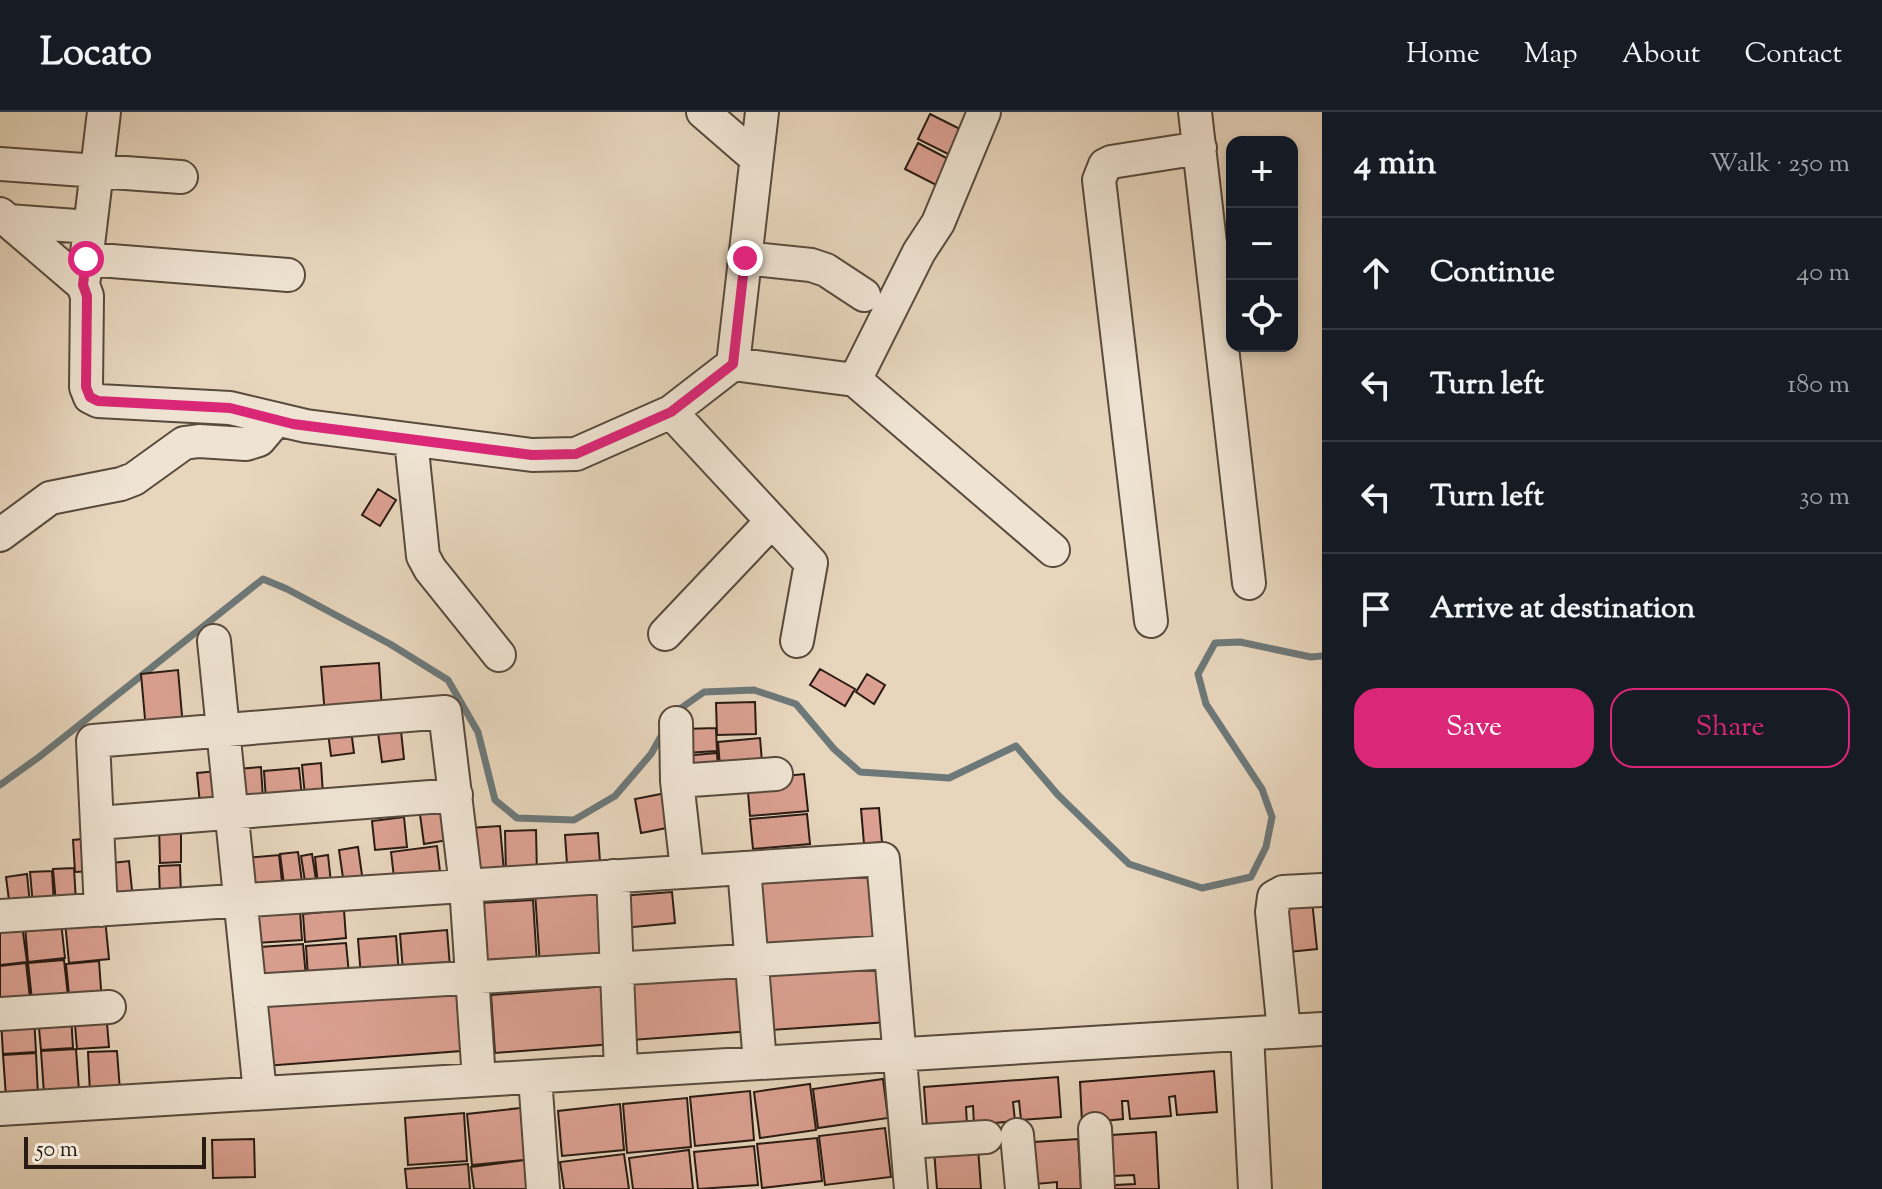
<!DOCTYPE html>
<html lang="en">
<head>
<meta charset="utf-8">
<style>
	body { margin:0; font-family:"Sorts Mill Goudy",serif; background:#20242c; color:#f1f3f6 }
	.controls { position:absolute; right:24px; top:24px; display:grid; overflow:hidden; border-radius:16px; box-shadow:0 4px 12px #0003 }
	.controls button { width:72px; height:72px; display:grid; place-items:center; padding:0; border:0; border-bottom:2px solid #363941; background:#171b24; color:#f1f3f6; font:40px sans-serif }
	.scale { position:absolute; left:24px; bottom:20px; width:182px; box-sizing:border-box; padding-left:8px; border:4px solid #291b13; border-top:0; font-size:22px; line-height:28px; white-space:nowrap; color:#291b13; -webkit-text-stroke:6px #efe4d3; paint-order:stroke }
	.stop { position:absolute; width:24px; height:24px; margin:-18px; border:6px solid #db2777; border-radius:50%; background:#fff }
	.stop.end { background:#db2777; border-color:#fff; box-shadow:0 2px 8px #0008 }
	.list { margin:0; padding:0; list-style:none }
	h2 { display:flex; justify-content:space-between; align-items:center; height:104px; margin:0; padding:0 32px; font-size:34px }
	h2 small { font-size:26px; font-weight:400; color:#9ea1a6 }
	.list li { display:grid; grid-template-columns:52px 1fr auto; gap:24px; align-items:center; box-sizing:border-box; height:112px; padding:0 32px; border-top:2px solid #363941 }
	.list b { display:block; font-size:30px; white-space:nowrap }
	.list em { font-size:26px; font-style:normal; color:#9ea1a6 }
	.actions { display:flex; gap:16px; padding:24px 32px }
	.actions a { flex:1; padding:18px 0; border:2px solid #db2777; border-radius:24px; text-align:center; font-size:28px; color:#db2777 }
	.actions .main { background:#db2777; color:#fff }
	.icon { flex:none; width:44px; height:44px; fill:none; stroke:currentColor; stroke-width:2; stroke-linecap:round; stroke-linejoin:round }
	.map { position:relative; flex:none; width:1322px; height:1077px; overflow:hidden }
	header { display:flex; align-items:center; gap:48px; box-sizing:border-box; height:112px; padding:0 40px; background:#171b24; border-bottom:2px solid #363941 }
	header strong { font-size:38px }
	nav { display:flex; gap:44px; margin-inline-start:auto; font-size:28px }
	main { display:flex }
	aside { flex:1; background:#171b24 }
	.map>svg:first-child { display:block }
</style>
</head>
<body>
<header>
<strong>Locato</strong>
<nav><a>Home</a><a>Map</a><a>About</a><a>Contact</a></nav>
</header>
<main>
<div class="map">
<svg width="1322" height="1077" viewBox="0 0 1322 1077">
	<rect width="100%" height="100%" fill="#e7d5bc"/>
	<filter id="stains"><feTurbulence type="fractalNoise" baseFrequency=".0025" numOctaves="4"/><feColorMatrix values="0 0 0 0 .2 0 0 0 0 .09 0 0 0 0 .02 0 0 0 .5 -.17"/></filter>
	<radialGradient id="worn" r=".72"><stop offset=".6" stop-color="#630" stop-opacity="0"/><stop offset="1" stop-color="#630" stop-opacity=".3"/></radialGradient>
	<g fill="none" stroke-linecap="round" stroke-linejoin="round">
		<path stroke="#6d7878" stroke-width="7" d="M674 601 704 580 754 578 796 592 834 637 860 660 949 666 1016 634 1058 683 1129 752 1202 776 1251 765 1266 735 1272 705 1262 677 1206 592 1198 562 1215 531 1240 530 1311 545 1322 544
			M0 673 39 645 263 467 287 477 390 532 448 568 478 620 495 688 517 706 574 708 615 684 651 642 664 619"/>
	</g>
	<path fill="#dba091" stroke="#291b13" stroke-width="2" d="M930 2 962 18 950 43 918 27Z
		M918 31 954 50 940 75 905 57Z
		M378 377 396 388 380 414 362 403Z
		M379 551 382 598 325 603 321 555Z
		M820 557 855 577 845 594 810 573Z
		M178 558 183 615 146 618 141 562Z
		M867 562 885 573 874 592 856 580Z
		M755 590 756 622 717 623 716 591Z
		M350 610 354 641 331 644 327 613Z
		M716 616 717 639 685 641 684 617Z
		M401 619 404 647 382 650 378 621Z
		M760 626 762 650 720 654 718 630Z
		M717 641 718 657 683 660V644Z
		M321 651 323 683 305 684 302 653Z
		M261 655 263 688 239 689 237 657Z
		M299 656 302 685 266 688 264 659Z
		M218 659 221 690 200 692 197 661Z
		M804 662 808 699 750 704 747 668Z
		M666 681 672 715 641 721 635 687Z
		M443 692 448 728 424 732 419 695Z
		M879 696 882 730 864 732 861 697Z
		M807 702 810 732 753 737 750 707Z
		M404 705 407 735 375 738 372 709Z
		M159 713H181V750L160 751Z
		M500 714 504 760 473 763 469 716Z
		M536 718 537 762 506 763 505 719Z
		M598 721 600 750 567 752 565 723Z
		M92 726 95 759 75 760 73 728Z
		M437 734 441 768 395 774 391 740Z
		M358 735 363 770 344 773 339 738Z
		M298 740 303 777 285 780 280 742Z
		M312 742 317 774 306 776 301 744Z
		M279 743 283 779 249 783 245 746Z
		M328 743 331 771 318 773 315 745Z
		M129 749 133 788 107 790 103 752Z
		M180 753 181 785 160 786 159 754Z
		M74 756 76 790 56 791 53 757Z
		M52 759 54 792 33 794 30 760Z
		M875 760 879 824 763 834 759 770Z
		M27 762 30 793 10 796 6 765Z
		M599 777 603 850 540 854 535 780Z
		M672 780 675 811 623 816 620 784Z
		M533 788 537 852 484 856 480 791Z
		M1312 788 1317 837 1289 840 1285 790Z
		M344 798 346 826 305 830 303 802Z
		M300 799 302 828 256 831 254 802Z
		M105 806 109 847 69 851 65 810Z
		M61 810 65 846 28 850 25 814Z
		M22 813 27 850 0 853V816Z
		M447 818 450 855 403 859 400 822Z
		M396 824 399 862 361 865 358 827Z
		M346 831 349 862 308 865 306 834Z
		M303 832 306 865 262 868 260 835Z
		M64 848 69 893 33 897 28 851Z
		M99 849 102 891 70 894 66 852Z
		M26 851 31 895 0 893V854Z
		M884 851 888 910 771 918 767 859Z
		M747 860 751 919 632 928 628 869Z
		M609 874 613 932 495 941 491 883Z
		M456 875 461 939 265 954 260 890Z
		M106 899 109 935 77 937 74 901Z
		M71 902 73 936 41 938 38 905Z
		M34 905 36 940 3 942 1 908Z
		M76 937 79 979 44 982 41 939Z
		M117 939 120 979 90 981 88 940Z
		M36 941 38 983 6 985 3 943Z
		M1214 959 1217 1000 1177 1003 1175 984 1169 985 1171 1004 1130 1007 1128 989H1122L1123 1007 1082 1011 1080 970Z
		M1058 965 1061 1005 1021 1008 1019 989 1013 990 1015 1009 974 1013 973 994 966 995 967 1013 927 1016 924 975Z
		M883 967 888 1006 818 1016 813 977Z
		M810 972 816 1018 760 1026 754 980Z
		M750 979 754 1028 695 1034 690 985Z
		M687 986 691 1035 627 1041 623 992Z
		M620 992 624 1038 562 1044 558 999Z
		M529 995 534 1047 472 1053 467 1002Z
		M464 1001 467 1049 408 1053 405 1006Z
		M885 1016 891 1065 825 1073 819 1024Z
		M1156 1020 1159 1077H1115V1073L1135 1072 1134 1063 1114 1064 1112 1023Z
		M817 1026 822 1069 762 1076 757 1032Z
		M254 1027 255 1065 213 1066 212 1028Z
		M1078 1027 1081 1077H1057V1070L1036 1072 1034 1030Z
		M754 1034 758 1073 698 1077 694 1040Z
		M978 1035 981 1077H937L934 1038Z
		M689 1038 693 1077H633L629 1046Z
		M624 1042 629 1077H564L560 1050Z
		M533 1047 537 1077H474L471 1055Z
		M468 1052 470 1077H407L405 1057Z"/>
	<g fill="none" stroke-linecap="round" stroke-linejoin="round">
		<g stroke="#584a3d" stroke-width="36">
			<path id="minor" d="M703 0 756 46
				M1195 0 1249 471
				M0 52 181 65
				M0 102 83 173 87 184 86 275 90 285 98 289 230 296 306 314 532 343 576 342 671 300 733 252 855 268 1053 438
				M8 109 90 115
				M745 146 811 153 826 158 864 183
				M86 147 288 163
				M84 166 104 0
				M733 252 762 0
				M855 268 919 140 938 111 984 0
				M671 300 811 451 797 529
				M411 328 423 444 430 457 499 543
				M0 423 50 386 121 372 134 367 184 331 199 329 246 332 259 328 276 308
				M1151 509 1099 68 1105 53 1111 50 1200 36
				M665 522 772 409
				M214 529 260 981
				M676 611 677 669 687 758
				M677 669 776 662
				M98 711 456 683
				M744 756 760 951
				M613 764 621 958
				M101 798 93 629 445 600 466 774 479 968
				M0 804 883 747 911 1077
				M250 879 890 840
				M0 902 109 895
				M1284 919 1272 800 1274 785 1283 780 1322 778
				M1247 922 1255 1077
				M535 965 543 1077
				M0 997 1322 917
				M1095 1017 1098 1077
				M1017 1023 1022 1077
				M907 1030 986 1025"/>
		</g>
		<use href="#minor" stroke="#efe4d3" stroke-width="32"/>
	</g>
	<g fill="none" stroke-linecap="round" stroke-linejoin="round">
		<path stroke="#db2777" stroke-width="10" d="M86 147 83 173 87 184 86 275 90 285 98 289 230 296 293 312 532 343 576 342 671 300 733 252 745 146"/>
	</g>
	<rect width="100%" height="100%" filter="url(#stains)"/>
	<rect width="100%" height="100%" fill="url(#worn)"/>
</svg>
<div class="controls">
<button>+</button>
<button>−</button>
<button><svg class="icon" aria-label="locate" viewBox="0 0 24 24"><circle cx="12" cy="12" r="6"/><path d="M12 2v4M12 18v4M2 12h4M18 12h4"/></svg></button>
</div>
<div class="scale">50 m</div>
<div class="stop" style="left:86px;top:147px"></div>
<div class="stop end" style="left:745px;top:146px"></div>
</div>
<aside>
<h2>4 min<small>Walk · 250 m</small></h2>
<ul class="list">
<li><svg class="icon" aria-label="ahead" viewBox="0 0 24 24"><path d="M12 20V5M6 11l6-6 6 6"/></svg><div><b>Continue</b></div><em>40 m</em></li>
<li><svg class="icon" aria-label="left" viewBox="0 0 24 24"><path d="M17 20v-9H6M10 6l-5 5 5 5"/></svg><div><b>Turn left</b></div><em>180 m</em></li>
<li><svg class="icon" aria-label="left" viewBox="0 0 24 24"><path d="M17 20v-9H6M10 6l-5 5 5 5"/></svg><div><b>Turn left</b></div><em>30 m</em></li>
<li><svg class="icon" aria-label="arrive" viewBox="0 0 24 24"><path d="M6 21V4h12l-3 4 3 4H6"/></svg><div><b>Arrive at destination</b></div></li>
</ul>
<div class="actions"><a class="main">Save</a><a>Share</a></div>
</aside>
</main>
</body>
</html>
